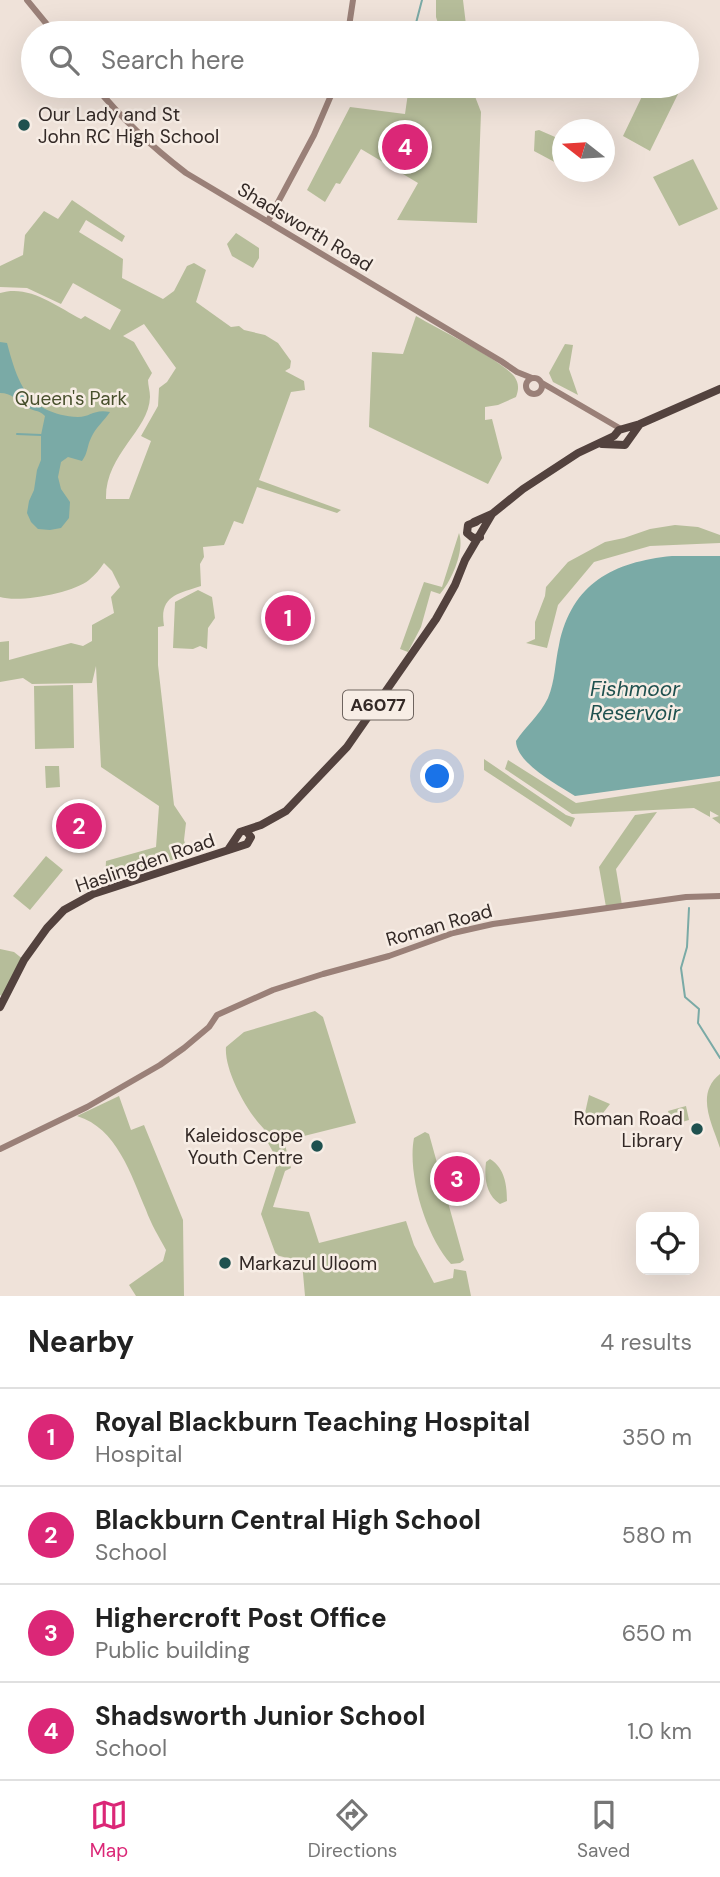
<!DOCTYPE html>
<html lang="en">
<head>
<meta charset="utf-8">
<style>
	body { margin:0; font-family:"DM Sans",sans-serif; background:#f2f2f2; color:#222 }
	.controls { position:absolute; right:21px; bottom:21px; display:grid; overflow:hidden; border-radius:14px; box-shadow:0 7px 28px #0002 }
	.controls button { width:63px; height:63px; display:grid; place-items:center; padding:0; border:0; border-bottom:2px solid #e0e0e0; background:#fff; color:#222; font:35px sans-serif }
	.compass { position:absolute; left:552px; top:119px; width:63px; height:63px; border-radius:50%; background:#fff; box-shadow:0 7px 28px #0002; rotate:287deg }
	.you { position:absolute; left:438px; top:777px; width:24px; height:24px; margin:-18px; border:5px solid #fff; border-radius:50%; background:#1a73e8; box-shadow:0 0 0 10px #1a73e833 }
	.badge { display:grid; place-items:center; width:46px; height:46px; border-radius:50%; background:#db2777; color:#fff; font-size:23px; font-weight:700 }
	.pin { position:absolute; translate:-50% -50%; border:4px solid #fff; box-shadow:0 2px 7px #0006 }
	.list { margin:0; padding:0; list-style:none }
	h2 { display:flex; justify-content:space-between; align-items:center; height:91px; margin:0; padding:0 28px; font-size:30px }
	h2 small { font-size:23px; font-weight:400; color:#767676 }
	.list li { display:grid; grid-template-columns:46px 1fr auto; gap:21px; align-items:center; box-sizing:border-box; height:98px; padding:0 28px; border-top:2px solid #e0e0e0 }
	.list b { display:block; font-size:26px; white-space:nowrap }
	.list p { margin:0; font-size:23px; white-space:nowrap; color:#767676 }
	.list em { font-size:23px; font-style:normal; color:#767676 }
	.icon { flex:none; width:38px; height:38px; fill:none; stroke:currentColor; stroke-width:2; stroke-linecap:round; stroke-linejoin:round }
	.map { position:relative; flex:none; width:720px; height:1296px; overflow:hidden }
	.search { position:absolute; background:#fff; box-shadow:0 7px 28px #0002; left:21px; right:21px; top:21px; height:77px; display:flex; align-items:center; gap:18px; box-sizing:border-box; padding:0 24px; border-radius:38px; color:#767676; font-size:26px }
	.sheet { height:483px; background:#fff }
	nav { display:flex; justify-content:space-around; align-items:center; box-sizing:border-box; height:98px; border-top:2px solid #e0e0e0; background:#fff; font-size:19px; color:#767676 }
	nav a { display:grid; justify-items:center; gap:4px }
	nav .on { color:#db2777 }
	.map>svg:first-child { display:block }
</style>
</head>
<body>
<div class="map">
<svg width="720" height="1296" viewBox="0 0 720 1296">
	<rect width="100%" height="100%" fill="#efe2d9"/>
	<path fill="#b6bd9a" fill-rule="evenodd" d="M436 0H463L467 33H441L436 17Z
		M409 86H471L481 112 477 223 397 220 418 183 361 149 340 184 336 183 325 202 307 190 350 107 405 114Z
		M647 86H662L678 94 650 151 623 136Z
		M539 130 562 140V166L534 151 535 131Z
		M693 159 718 209 679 226 653 177Z
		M72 200 125 236 122 242 86 220 79 232 123 259 122 278 163 299 174 291 187 266 194 263 206 270 196 302 231 327 239 326 244 330 265 335 278 343 291 361 290 368 285 371 304 381 305 390 291 392 259 480 341 510 337 513 257 487 243 524 234 521 224 545 203 547 204 557 200 564 201 586C177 594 159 596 164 626L158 627V665L174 805 186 823 184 840 188 855 105 881 106 861 156 847 159 806 101 767 96 666 92 683 32 684 23 678 0 682V642L9 641V660L71 643 83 646 92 641V625L114 613 111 597 120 587 112 571 104 563C100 569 95 575 89 580 73 593 20 603 0 597V293C29 284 56 306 81 319L85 316 110 330 121 310 73 283 61 304 27 288 0 287V266L23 255 25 235 44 211 58 219ZM144 324 176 368 167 382 159 388 158 406 141 436 151 441 129 499H106C105 454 149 431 150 397 150 391 148 385 148 380L152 373 134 342 123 336Z
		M236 233 259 248V258L253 268 232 256 227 244Z
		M416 316C440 330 498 358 514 376 519 383 519 389 516 397L498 405 485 407V420L492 419 502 458 488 484 369 427 372 352 403 354Z
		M565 344 573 345 569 369 578 395 553 382 549 373Z
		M675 525 698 527 720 535V543L650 546 594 562 558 605 547 648 526 643 535 639V622L545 596 546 587 568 562 605 542 624 538 650 529Z
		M459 533C465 550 452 580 440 594L431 591 421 627 408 652 400 649 424 582 442 587Z
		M198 590 212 597 215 618 208 628 207 649 200 646 193 649 173 648 175 602Z
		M73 685 74 748 35 749 34 686Z
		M484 759 566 815 575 818 571 827 484 770Z
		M508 760 576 803 720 781V824L712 818 719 816 710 811V817L694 808 572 814 505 769Z
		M45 766H59L60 787 46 788Z
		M657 812 616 869 622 905 606 907 599 867 635 815Z
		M46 856 63 870 30 910 13 896Z
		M0 949 14 952 24 960 4 997 0 995Z
		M315 1011 323 1017 356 1123 284 1141 291 1168 285 1171 273 1207 309 1212 319 1243 406 1221 414 1245 434 1283 453 1278 454 1269 466 1271 471 1296H305L302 1262 276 1255 261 1214 278 1161 262 1132 264 1129C247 1112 224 1070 226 1047L244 1032Z
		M720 1074V1148C712 1123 695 1094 720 1074Z
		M589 1095 610 1104 593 1126 583 1122Z
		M119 1096 131 1130 144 1125 183 1220 184 1296H136L129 1285 163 1261 166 1250C159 1237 151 1224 146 1210 131 1175 117 1128 77 1116Z
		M686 1106 689 1120 672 1125 668 1111Z
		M425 1132 429 1134 464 1260 460 1263 451 1264C426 1237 407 1174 414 1138Z
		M490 1159C505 1168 507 1186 507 1201L500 1204C486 1195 484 1178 486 1162Z"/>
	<path fill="#7aaaa6" d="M0 342 7 343C18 384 28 414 78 417 91 417 93 409 110 412 104 421 95 428 91 438 87 446 88 453 82 461L68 457 61 462 58 477 61 489 70 502 69 518 61 528 50 530 38 529 31 522 27 513 29 501 34 490 37 470 41 460V435L45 416C38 409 33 412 25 406 16 400 12 393 0 393Z
		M672 556H720V776L575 796C558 785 516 763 516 741 526 726 540 715 548 698 555 682 555 662 559 645 572 583 613 562 672 556Z"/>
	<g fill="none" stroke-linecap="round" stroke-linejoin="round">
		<path stroke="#7aaaa6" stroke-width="2" d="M420 33 416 23 422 0
			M17 434 41 435
			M689 908 687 947 681 968 685 997 699 1009 698 1023 720 1058"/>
		<path stroke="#9a8078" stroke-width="6" d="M27 0 54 33
			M348 33 353 0
			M95 86C122 119 152 147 186 173L501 361 517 372 532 378
			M268 221 314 135 335 86
			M526 386a8 8 0 1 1 16 0a8 8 0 1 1-16 0Z
			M542 383 621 429
			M0 1149 87 1107 160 1065 184 1048 209 1027 217 1015 273 990 323 974 389 956 453 933 493 924 686 897 720 896"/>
		<path stroke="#53423e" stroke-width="8" d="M602 444 625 445 640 424
			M474 522 492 514 523 489 578 453 614 436 619 430 640 424 720 389
			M476 522 468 525 467 533 473 538 480 537
			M228 850 240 832 261 825 286 811 347 747 436 619 455 585 465 560 492 514
			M0 1007 24 960 47 928 64 910 93 894 247 844 251 837 246 831"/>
	</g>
	<g fill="#1f514f" stroke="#f7ede5" stroke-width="2.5">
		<circle cx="24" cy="125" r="7"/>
		<circle cx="697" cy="1129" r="7"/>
		<circle cx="317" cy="1146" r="7"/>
		<circle cx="225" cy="1263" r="7"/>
	</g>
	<g text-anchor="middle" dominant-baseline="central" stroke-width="5" stroke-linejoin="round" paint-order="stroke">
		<rect fill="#f7ede5" stroke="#6e645f" stroke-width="2" x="343" y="690.5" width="70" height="29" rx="5"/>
		<g font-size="18" font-weight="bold" fill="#332926">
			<text x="378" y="705">A6077</text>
		</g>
		<g font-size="19" fill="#332926" stroke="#f7ede5" text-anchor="start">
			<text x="38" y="114">Our Lady and St<tspan x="38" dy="22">John RC High School</tspan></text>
			<text x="683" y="1118" text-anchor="end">Roman Road<tspan x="683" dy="22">Library</tspan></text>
			<text x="303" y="1135" text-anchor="end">Kaleidoscope<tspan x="303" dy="22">Youth Centre</tspan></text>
			<text x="239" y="1263">Markazul Uloom</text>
		</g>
		<g font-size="19" fill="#332926" stroke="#f7ede5">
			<text transform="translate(305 227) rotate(31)">Shadsworth Road</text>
			<text transform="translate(145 863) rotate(-19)">Haslingden Road</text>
			<text transform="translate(439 925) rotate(-16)">Roman Road</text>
		</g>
		<g font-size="19" fill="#474f2c" stroke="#f7ede5">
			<text x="71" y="398">Queen's Park</text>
		</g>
		<g font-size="21" font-style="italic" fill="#1f514f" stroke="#f7ede5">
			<text x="635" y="689">Fishmoor<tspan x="635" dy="24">Reservoir</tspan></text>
		</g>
	</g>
</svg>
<div class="controls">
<button><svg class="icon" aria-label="locate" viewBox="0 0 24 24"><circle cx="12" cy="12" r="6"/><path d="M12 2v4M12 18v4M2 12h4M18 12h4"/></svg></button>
</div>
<svg class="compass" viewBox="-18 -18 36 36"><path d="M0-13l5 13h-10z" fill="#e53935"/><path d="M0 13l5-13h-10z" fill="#767676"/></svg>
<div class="you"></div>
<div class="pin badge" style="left:288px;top:618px">1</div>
<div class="pin badge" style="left:79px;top:826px">2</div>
<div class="pin badge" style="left:457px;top:1179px">3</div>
<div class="pin badge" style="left:405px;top:147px">4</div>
<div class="search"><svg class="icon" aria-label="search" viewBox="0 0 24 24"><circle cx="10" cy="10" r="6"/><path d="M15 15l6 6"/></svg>Search here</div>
</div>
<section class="sheet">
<h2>Nearby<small>4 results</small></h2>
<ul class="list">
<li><span class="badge">1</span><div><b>Royal Blackburn Teaching Hospital</b><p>Hospital</p></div><em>350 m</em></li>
<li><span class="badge">2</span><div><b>Blackburn Central High School</b><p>School</p></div><em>580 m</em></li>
<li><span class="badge">3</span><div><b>Highercroft Post Office</b><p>Public building</p></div><em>650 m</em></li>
<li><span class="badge">4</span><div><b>Shadsworth Junior School</b><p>School</p></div><em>1.0 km</em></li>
</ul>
</section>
<nav>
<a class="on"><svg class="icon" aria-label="map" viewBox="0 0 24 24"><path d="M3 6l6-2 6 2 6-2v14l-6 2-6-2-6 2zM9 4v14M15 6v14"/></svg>Map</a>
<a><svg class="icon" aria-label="directions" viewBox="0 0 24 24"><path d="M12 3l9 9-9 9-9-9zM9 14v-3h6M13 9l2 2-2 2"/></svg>Directions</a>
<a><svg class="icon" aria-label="saved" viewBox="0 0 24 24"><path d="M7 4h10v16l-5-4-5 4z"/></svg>Saved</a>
</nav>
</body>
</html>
